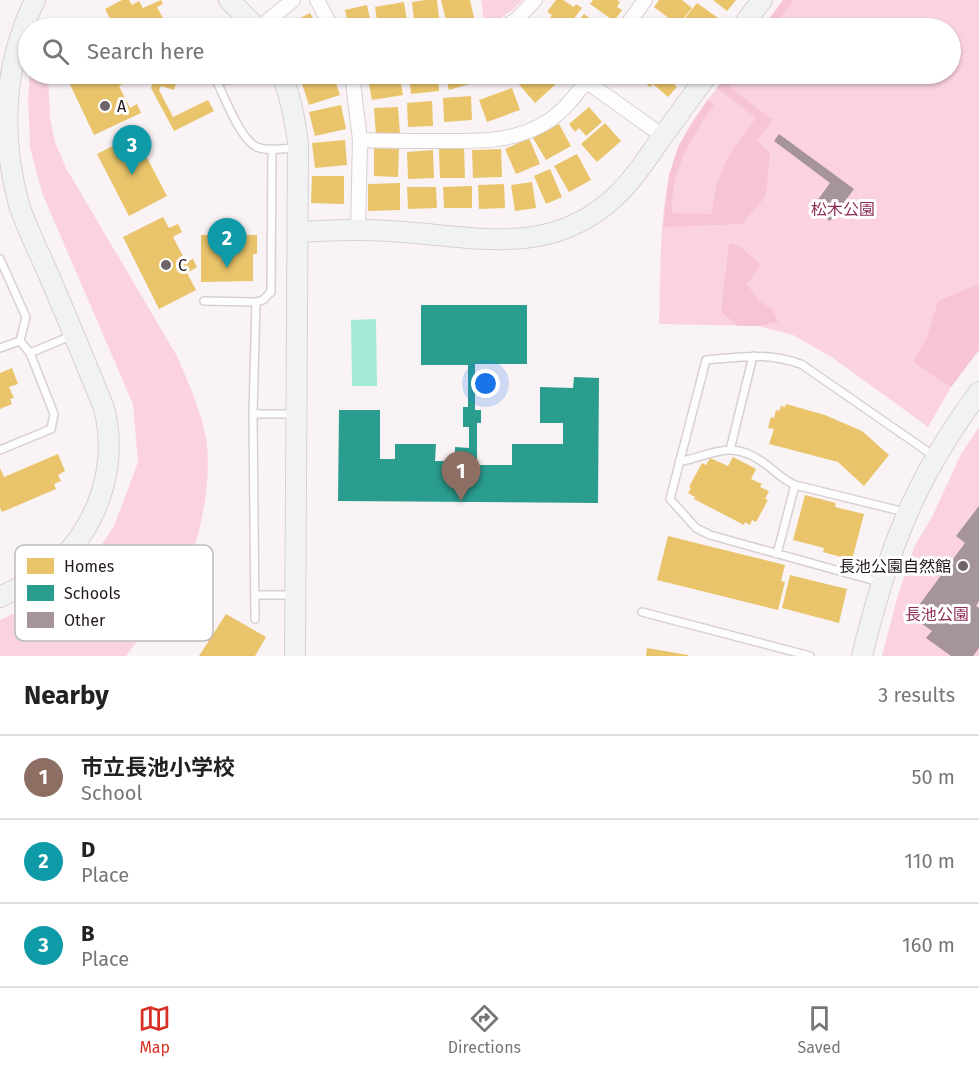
<!DOCTYPE html>
<html lang="en">
<head>
<meta charset="utf-8">
<style>
	body { margin:0; font-family:"Fira Sans","Noto Sans JP",sans-serif; background:#f6f6f6; color:#222 }
	.you { position:absolute; left:486px; top:384px; width:21px; height:21px; margin:-15px; border:4px solid #fff; border-radius:50%; background:#1a73e8; box-shadow:0 0 0 9px #1a73e833 }
	.badge { display:grid; place-items:center; width:39px; height:39px; border-radius:50%; background:#d93025; color:#fff; font-size:20px; font-weight:700 }
	.pin { position:absolute; translate:-50% -50px; filter:drop-shadow(0 2px 3px #0008) }
	.pin::after { content:''; position:absolute; top:32px; width:21px; height:18px; background:inherit; clip-path:polygon(0 0,100% 0,50% 100%) }
	.list { margin:0; padding:0; list-style:none }
	h2 { display:flex; justify-content:space-between; align-items:center; height:78px; margin:0; padding:0 24px; font-size:26px }
	h2 small { font-size:20px; font-weight:400; color:#767676 }
	.list li { display:grid; grid-template-columns:39px 1fr auto; gap:18px; align-items:center; box-sizing:border-box; height:84px; padding:0 24px; border-top:2px solid #e0e0e0 }
	.list b { display:block; font-size:22px; white-space:nowrap }
	.list p { margin:0; font-size:20px; white-space:nowrap; color:#767676 }
	.list em { font-size:20px; font-style:normal; color:#767676 }
	.icon { flex:none; width:33px; height:33px; fill:none; stroke:currentColor; stroke-width:2; stroke-linecap:round; stroke-linejoin:round }
	.map { position:relative; flex:none; width:979px; height:656px; overflow:hidden }
	.search { position:absolute; background:#fff; box-shadow:0 2px 4px #0004; left:18px; right:18px; top:18px; height:66px; display:flex; align-items:center; gap:15px; box-sizing:border-box; padding:0 21px; border-radius:33px; color:#767676; font-size:22px }
	.sheet { height:330px; background:#fff }
	nav { display:flex; justify-content:space-around; align-items:center; box-sizing:border-box; height:84px; border-top:2px solid #e0e0e0; background:#fff; font-size:16px; color:#767676 }
	nav a { display:grid; justify-items:center; gap:3px }
	nav .on { color:#d93025 }
	.map>svg:first-child { display:block }
</style>
</head>
<body>
<div class="map">
<svg width="979" height="656" viewBox="0 0 979 656">
	<rect width="100%" height="100%" fill="#faf3f5"/>
	<path fill="#fbd3e0" d="M481 0H523L511 11 485 28Z
		M783 0H979V350L951 387 928 427 833 358 793 335 758 326 659 324C661 270 658 194 679 146 690 120 711 96 728 74H950V28H762Z
		M30 74H48L50 118 55 142 66 168 177 356C188 382 201 410 206 438 213 479 200 550 177 585 162 610 143 633 126 656H0V620L46 598 62 587 98 550 114 526 138 462 133 404 42 193 30 147 28 100Z
		M979 427V656H882L897 598 914 547 932 517 961 454Z"/>
	<path fill="#f6c4d6" d="M783 0H794L773 28H762Z
		M728 74H740L730 87 773 120 757 140 770 153 766 196 742 224 663 227 669 175 679 145 708 99 714 105C690 138 671 171 672 213L712 214C717 168 729 153 756 118L717 88Z
		M729 244 738 245 761 265 747 284 759 301 772 309 778 322 758 326H738L721 312Z
		M979 284V350L951 387 913 362 927 338 938 301Z"/>
	<path fill="#a4ebd8" d="M376 319 377 386H352L351 320Z"/>
	<path fill="#e9c46a" d="M122 0H129L132 5 139 1 143 8 161 0 163 4 157 7 168 28H142L137 18 115 28 105 9Z
		M425 0H437L440 27 415 28 412 2Z
		M441 0H470L474 18 447 24Z
		M556 0H563L574 7 576 4 582 8 568 26 560 20 558 24 550 18 552 15 547 12Z
		M593 0H617L620 2 617 7 622 10 614 21 590 4Z
		M659 0H682L692 8 678 25 654 7Z
		M713 0H736L727 11Z
		M404 2 408 28H378L375 7Z
		M697 3 725 23 721 28H698L685 18Z
		M367 5 372 28H349L345 10Z
		M310 13 318 28H281Z
		M584 14 593 21 590 25 595 28H573Z
		M65 74H107L110 80 126 74 129 81 119 86 130 108 137 104 141 113 94 135Z
		M156 74H179L174 90 161 86 159 90 173 117 208 100 214 111 174 131 151 88Z
		M333 74 340 95 309 105 302 84Z
		M367 74H399L403 95 372 100Z
		M409 74H438L439 91 411 94Z
		M445 74H481L483 80 449 90Z
		M526 74H547L556 84 535 103 517 82Z
		M623 74H643L636 83Z
		M651 74H673L679 78 674 84 677 87 668 97 653 84 650 87 644 82Z
		M512 88 520 110 487 122 479 100Z
		M471 96 472 120 444 122 443 98Z
		M432 101 433 126 408 127 407 103Z
		M341 105 346 129 315 136 309 112Z
		M398 107 400 134 376 135 374 108Z
		M589 107 602 122 586 136 579 128 575 132 569 124Z
		M605 123 621 141 597 162 581 144Z
		M559 124 571 146 546 160 533 138Z
		M135 135 167 196 129 216 97 154Z
		M529 138 540 164 516 174 505 149Z
		M345 140 347 165 315 168 312 143Z
		M374 148 399 149 398 177 374 176Z
		M464 148 465 178H440L439 149Z
		M501 149 502 177 473 178 472 150Z
		M433 150 434 178 408 179 407 152Z
		M577 154 591 180 569 192 554 166Z
		M550 169 562 197 546 204 534 176Z
		M312 176H344V204L311 203Z
		M532 182 536 208 515 211 511 185Z
		M400 183V210L368 211V184Z
		M504 184 505 208 479 209 478 185Z
		M472 186V208H444L443 187Z
		M407 187H436L437 208 408 209Z
		M163 217 169 228 178 224 182 232 173 237 186 262 193 259 197 267 187 273 196 290 159 309 123 237Z
		M201 235H257V254H253V281L201 282Z
		M12 368 18 384 9 387 14 398 10 399 12 404 0 409V373Z
		M786 404 825 415 862 431 889 455 864 486 838 462 769 444 774 429 768 428 771 417 774 418 776 410 779 411 781 406 785 407Z
		M58 454 65 471 58 475 61 481 54 484 56 489 2 512 0 508V468L4 477Z
		M733 457 756 469 751 479 762 484 760 487 769 491 765 499 768 500 756 522 752 520 750 525 745 522 744 525 694 499 695 497 688 493 691 488 689 487 702 463 706 465 710 458 728 466Z
		M805 495 836 503 835 507 864 514 852 560 823 552 824 548 793 540Z
		M668 536 785 565 781 581 785 582 778 610 657 580Z
		M790 575 847 589 839 623 782 608Z
		M226 614 266 637 255 656H199Z
		M647 648 688 655V656H646Z"/>
	<path fill="#2a9d8f" d="M421 305H527V364H475V410H481V423H477V465H512V444H563V423H540V387L573 388 574 377 599 378 598 503 338 501 339 410H380V459H395V444H436L435 461H455V447L469 448V427H463V407H468V365H421Z"/>
	<path fill="#a5949b" d="M779 134 854 189 830 221 812 208 830 183 774 141Z
		M979 506V601L976 606 979 608V648L973 656H951L926 638 932 631 911 616 965 543 956 536Z"/>
	<g fill="none" stroke-linecap="round" stroke-linejoin="round">
		<g stroke="#d8cfd2" stroke-width="10">
			<path id="lane" d="M211 74C219 82 230 83 236 74
				M215 78C224 95 240 140 257 147 268 152 284 148 295 148
				M0 259 26 317 20 341
				M204 301 256 302 263 300 271 292 272 149
				M0 348 20 341 30 353
				M253 414H296
				M0 450 51 429 54 414 30 353 73 335
				M730 450 753 356
				M679 462C715 454 731 439 764 463 775 471 783 480 795 485L905 512
				M777 554 795 485
				M879 582 710 535 696 528 670 499 706 360C742 357 766 352 801 364L934 456
				M255 595H295
				M642 612 810 656
				M255 619 253 414 256 302"/>
		</g>
		<g stroke="#d8cfd2" stroke-width="16">
			<path id="street" d="M317 0 332 28
				M259 28 293 0
				M503 28 517 19 535 0
				M625 28 645 0
				M352 74 360 140 358 231
				M576 74 663 136
				M360 140C386 141 412 141 438 141 475 141 512 143 545 123 565 111 578 92 592 74"/>
		</g>
		<g stroke="#d8cfd2" stroke-width="22">
			<path id="secondary" d="M229 0 257 28
				M741 28 762 0
				M281 74C291 96 295 119 298 144L295 656
				M298 232C328 230 359 229 389 231 470 235 548 260 615 197 633 180 646 160 660 140 676 118 692 96 708 74
				M0 597C21 587 42 577 59 561 100 522 118 463 104 408 87 367 71 326 53 285 42 258 28 232 19 205 0 134 3 66 35 0
				M862 656C873 611 885 567 903 524 922 477 949 433 979 392"/>
		</g>
		<use href="#lane" stroke="#fefdfe" stroke-width="7"/>
		<use href="#street" stroke="#fefdfe" stroke-width="14"/>
		<use href="#secondary" stroke="#f0f3f2" stroke-width="20"/>
	</g>
	<g fill="#6f6569" stroke="#fff" stroke-width="2">
		<circle cx="105" cy="106" r="6"/>
		<circle cx="166" cy="265" r="6"/>
		<circle cx="963" cy="566" r="6"/>
	</g>
	<g text-anchor="middle" dominant-baseline="central" stroke-width="6" stroke-linejoin="round" paint-order="stroke">
		<g font-size="16" fill="#24191d" stroke="#fff" text-anchor="start">
			<text x="117" y="106">A</text>
			<text x="178" y="265">C</text>
			<text x="951" y="566" text-anchor="end">長池公園自然館</text>
		</g>
		<g font-size="16" fill="#8d2d57" stroke="#fff">
			<text x="843" y="209">松木公園</text>
			<text x="937" y="614">長池公園</text>
		</g>
	</g>
	<rect x="15" y="545" width="198" height="96" rx="9" fill="#fff" stroke="#bdbabb" stroke-width="1.5"/>
	<rect x="27" y="558" width="27" height="16" fill="#e9c46a"/>
	<rect x="27" y="585" width="27" height="16" fill="#2a9d8f"/>
	<rect x="27" y="612" width="27" height="16" fill="#a5949b"/>
	<g font-size="16" fill="#24191d">
		<text x="64" y="572">Homes</text>
		<text x="64" y="599">Schools</text>
		<text x="64" y="626">Other</text>
	</g>
</svg>
<div class="you"></div>
<div class="pin badge" style="left:461px;top:501px;background:#8d6e63">1</div>
<div class="pin badge" style="left:227px;top:268px;background:#0f9aa8">2</div>
<div class="pin badge" style="left:132px;top:175px;background:#0f9aa8">3</div>
<div class="search"><svg class="icon" aria-label="search" viewBox="0 0 24 24"><circle cx="10" cy="10" r="6"/><path d="M15 15l6 6"/></svg>Search here</div>
</div>
<section class="sheet">
<h2>Nearby<small>3 results</small></h2>
<ul class="list">
<li><span class="badge" style="background:#8d6e63">1</span><div><b>市立長池小学校</b><p>School</p></div><em>50 m</em></li>
<li><span class="badge" style="background:#0f9aa8">2</span><div><b>D</b><p>Place</p></div><em>110 m</em></li>
<li><span class="badge" style="background:#0f9aa8">3</span><div><b>B</b><p>Place</p></div><em>160 m</em></li>
</ul>
</section>
<nav>
<a class="on"><svg class="icon" aria-label="map" viewBox="0 0 24 24"><path d="M3 6l6-2 6 2 6-2v14l-6 2-6-2-6 2zM9 4v14M15 6v14"/></svg>Map</a>
<a><svg class="icon" aria-label="directions" viewBox="0 0 24 24"><path d="M12 3l9 9-9 9-9-9zM9 14v-3h6M13 9l2 2-2 2"/></svg>Directions</a>
<a><svg class="icon" aria-label="saved" viewBox="0 0 24 24"><path d="M7 4h10v16l-5-4-5 4z"/></svg>Saved</a>
</nav>
</body>
</html>
